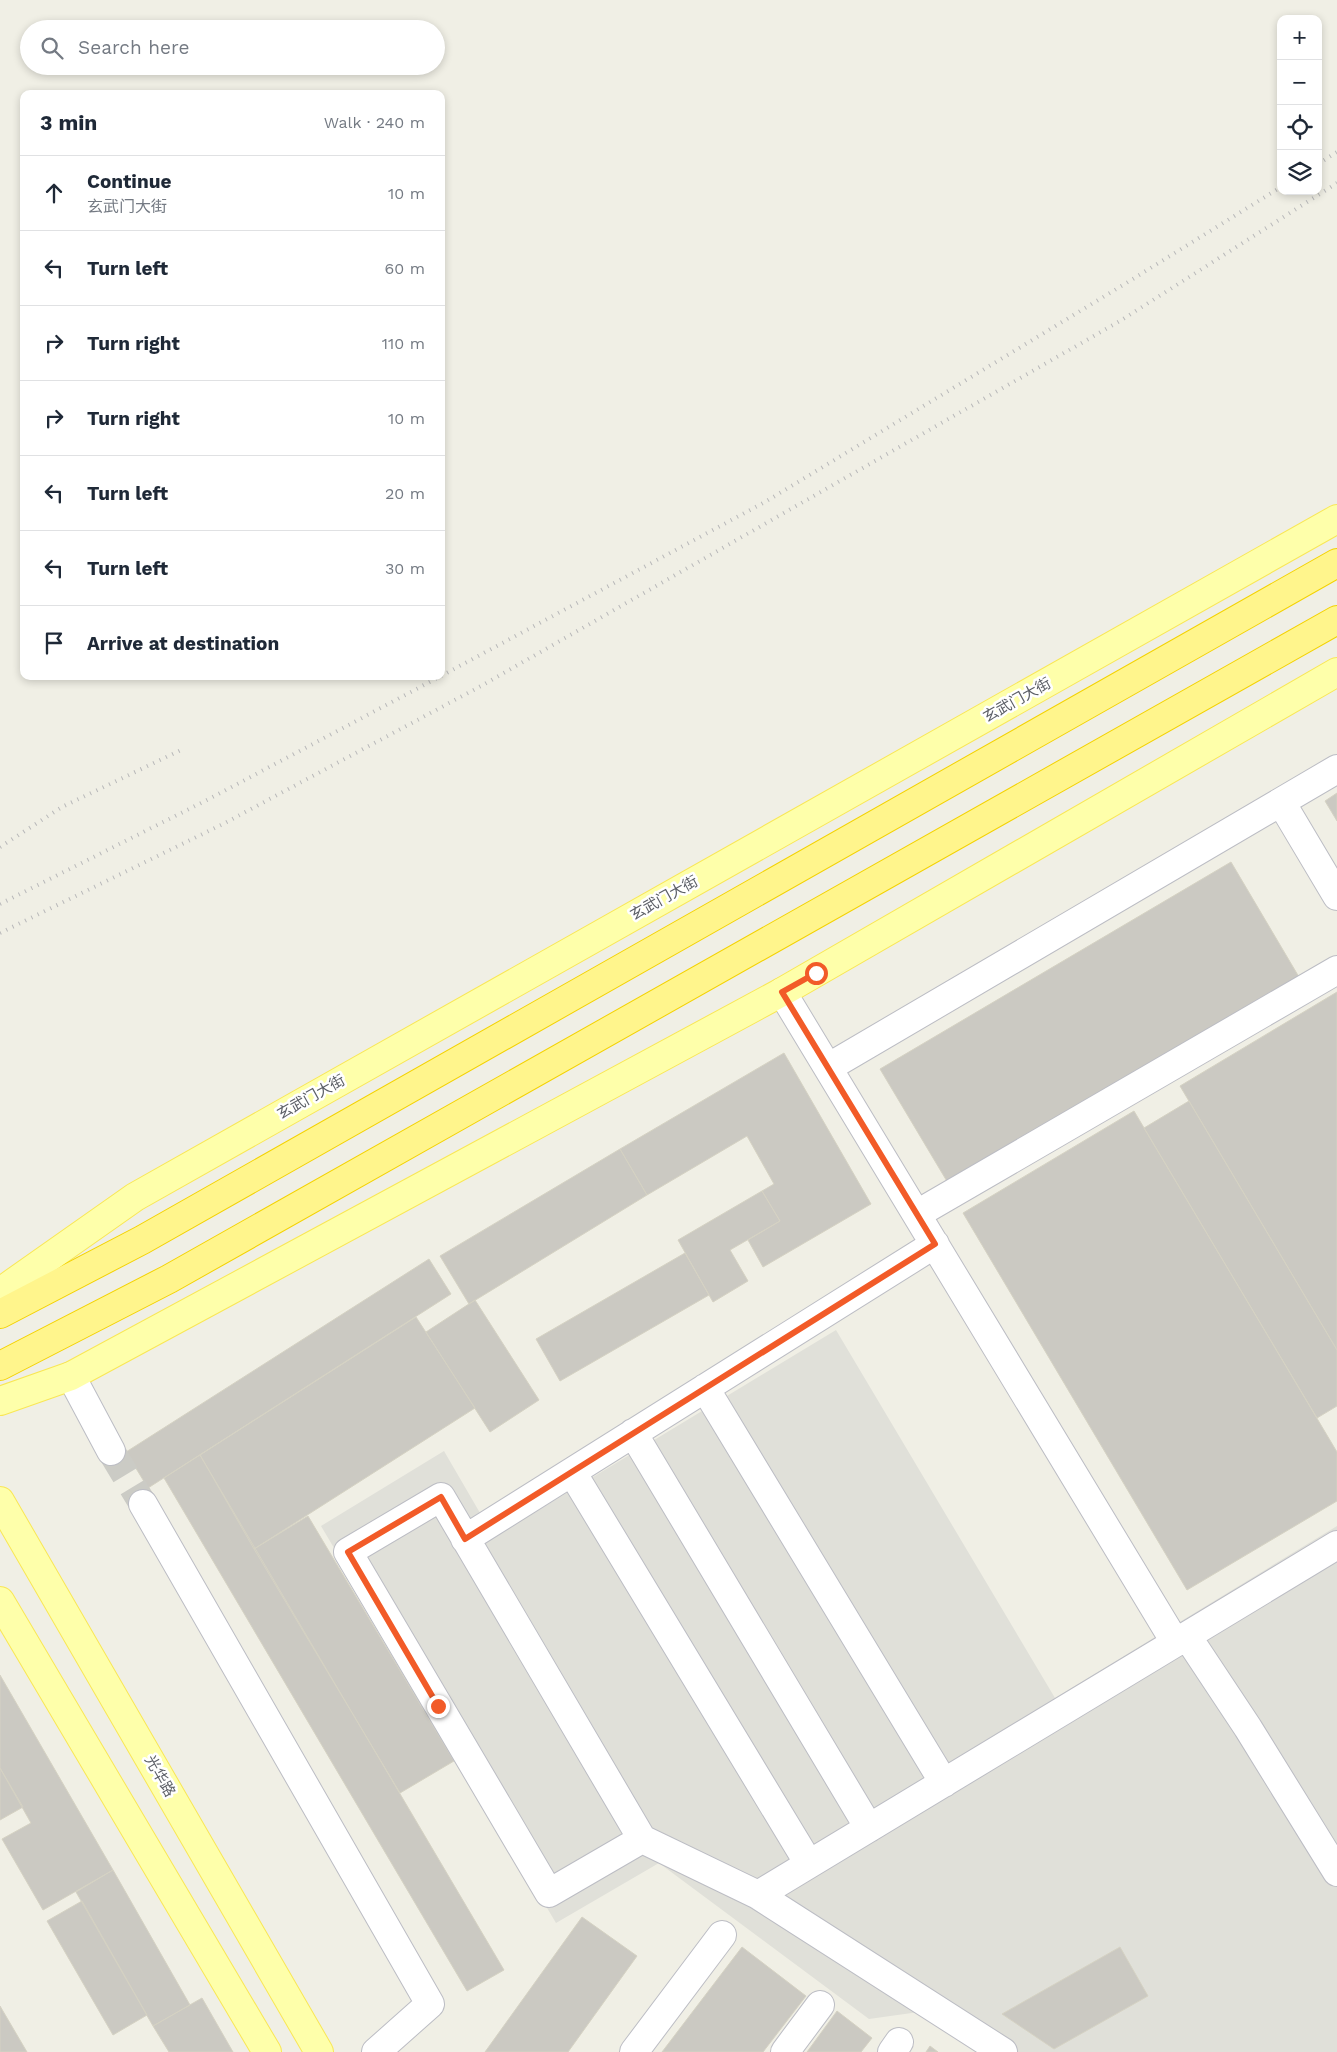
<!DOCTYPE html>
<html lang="en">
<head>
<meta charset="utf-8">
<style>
	body { margin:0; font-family:"Work Sans","Noto Sans SC",sans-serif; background:#f2f2f3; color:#1f2937 }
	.controls { position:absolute; right:15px; top:15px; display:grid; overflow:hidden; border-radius:10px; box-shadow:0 2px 8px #0003 }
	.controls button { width:45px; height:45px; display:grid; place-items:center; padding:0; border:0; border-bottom:1px solid #e0e1e3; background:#fff; color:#1f2937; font:25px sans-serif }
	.stop { position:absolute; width:15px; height:15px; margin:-11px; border:4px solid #f25b28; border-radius:50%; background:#fff }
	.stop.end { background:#f25b28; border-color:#fff; box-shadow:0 1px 5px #0008 }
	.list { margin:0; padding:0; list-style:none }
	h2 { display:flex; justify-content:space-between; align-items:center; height:65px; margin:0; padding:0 20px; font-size:21px }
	h2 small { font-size:16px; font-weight:400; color:#747a83 }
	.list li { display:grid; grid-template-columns:32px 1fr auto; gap:15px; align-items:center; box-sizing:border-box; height:75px; padding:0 20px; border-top:1px solid #e0e1e3 }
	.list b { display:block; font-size:19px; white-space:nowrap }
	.list p { margin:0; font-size:16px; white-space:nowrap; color:#747a83 }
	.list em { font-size:16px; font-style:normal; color:#747a83 }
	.icon { flex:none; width:28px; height:28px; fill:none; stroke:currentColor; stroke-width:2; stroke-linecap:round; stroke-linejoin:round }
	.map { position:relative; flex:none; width:1337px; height:2052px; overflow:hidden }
	.search { position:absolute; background:#fff; box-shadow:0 2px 8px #0003; left:20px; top:20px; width:425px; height:55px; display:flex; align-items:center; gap:12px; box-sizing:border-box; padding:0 18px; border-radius:28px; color:#747a83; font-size:19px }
	.panel { position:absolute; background:#fff; box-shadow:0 2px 8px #0003; left:20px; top:90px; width:425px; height:590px; border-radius:10px }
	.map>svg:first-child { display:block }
</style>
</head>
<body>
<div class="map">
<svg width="1337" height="2052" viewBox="0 0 1337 2052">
	<rect width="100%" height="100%" fill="#f0efe5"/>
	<path fill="#e0e0d9" d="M836 1330 1055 1698 1337 1526V2052H981L926 2011 869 2019 659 1863 556 1923 321 1526 444 1451 494 1537Z"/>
	<path fill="#cbc9c2" stroke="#d5d2c3" d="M1337 793V821L1325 801Z
		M1231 862 1299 977 948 1183 880 1069Z
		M1337 992V1350L1180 1086Z
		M784 1053 871 1204 763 1267 748 1240 780 1221 762 1191 774 1184 747 1136 647 1195 620 1149Z
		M1189 1101 1337 1350V1406L1317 1418 1144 1128Z
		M1134 1111 1337 1452V1501L1187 1590 963 1213Z
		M620 1149 647 1195 469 1304 440 1256Z
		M762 1191 780 1221 730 1250 748 1281 713 1302 678 1240Z
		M685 1253 709 1295 560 1381 536 1339Z
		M429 1259 451 1294 148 1488 126 1452Z
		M475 1300 539 1400 490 1432 426 1332Z
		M416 1317 475 1408 254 1549 200 1455Z
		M200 1455 504 1970 467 1991 164 1478Z
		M308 1516 454 1761 400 1793 254 1549Z
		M0 1675 113 1870 43 1910 2 1839 31 1823 0 1768Z
		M0 1768 23 1807 0 1820Z
		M113 1870 190 2005 153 2026 76 1892Z
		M82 1901 147 2015 113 2035 47 1921Z
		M582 1917 637 1956 568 2052H485Z
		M742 1947 806 1996 763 2052H662Z
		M1120 1947 1148 1996 1054 2049 1002 2014Z
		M202 1998 233 2052H169L153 2026Z
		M0 2006 27 2052H0Z
		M837 2011 872 2038 861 2052H807Z
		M930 2046 938 2052H926Z"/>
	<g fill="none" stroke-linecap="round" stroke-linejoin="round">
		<path stroke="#cbcbc5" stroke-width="28" stroke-dasharray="28 14" stroke-linecap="butt" d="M111 1451 143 1504"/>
		<g stroke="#bcbdc4" stroke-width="30">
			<path id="minor" d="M1281 802 1337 896
				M782 992 1175 1642
				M829 1067 1337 769
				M917 1214 1337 970
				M71 1376 111 1451
				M705 1388 944 1783
				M633 1433 869 1828
				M572 1472 809 1864
				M143 1504 430 2004 376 2052
				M465 1539 935 1244
				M1187 1636 1248 1728 1337 1872
				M642 1839 441 1497 348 1552 549 1893 642 1839 758 1895 1003 2052
				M758 1895 1337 1545
				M634 2052 722 1935
				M785 2052 820 2005
				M892 2052 899 2042"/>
		</g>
		<g stroke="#f9e755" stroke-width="30">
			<path id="major" d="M0 1292 135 1197 1337 519
				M0 1401 71 1376 782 992 1337 672
				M0 1501 319 2052
				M0 1601 267 2052"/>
		</g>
		<g stroke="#f4d200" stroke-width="30">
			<path id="highway" d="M0 1314 142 1240 1337 563
				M0 1366 169 1279 1337 620"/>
		</g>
		<use href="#minor" stroke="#fff" stroke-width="28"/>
		<use href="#major" stroke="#feffaa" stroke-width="28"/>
		<use href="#highway" stroke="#fff58c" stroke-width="28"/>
		<path stroke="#b8b8b9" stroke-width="4" stroke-dasharray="1 6" stroke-linecap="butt" d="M1318 164 1337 152
			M441 676 765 502 1128 282 1281 187
			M0 847 62 807 181 750
			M0 904 209 799 441 676
			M0 933 223 824 481 686 1120 321 1337 183"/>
	</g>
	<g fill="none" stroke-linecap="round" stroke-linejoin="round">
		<path stroke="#f25b28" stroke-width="6" d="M438 1706 348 1552 441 1497 465 1539 935 1244 782 992 816 973"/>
	</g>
	<g text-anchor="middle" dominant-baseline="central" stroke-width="5" stroke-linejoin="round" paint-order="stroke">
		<g font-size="15" fill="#5c5f66" stroke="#fff">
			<text transform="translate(1017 700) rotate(-29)">玄武门大街</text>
			<text transform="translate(664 898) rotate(-29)">玄武门大街</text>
			<text transform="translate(311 1097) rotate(-29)">玄武门大街</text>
			<text transform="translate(160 1776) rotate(60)">光华路</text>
		</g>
	</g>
</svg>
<div class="controls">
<button>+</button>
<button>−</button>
<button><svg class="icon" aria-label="locate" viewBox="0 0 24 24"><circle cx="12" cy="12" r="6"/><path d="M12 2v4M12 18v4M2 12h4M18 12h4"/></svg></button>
<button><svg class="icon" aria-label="layers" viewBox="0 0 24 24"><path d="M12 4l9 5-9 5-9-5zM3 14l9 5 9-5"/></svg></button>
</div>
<div class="stop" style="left:816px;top:973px"></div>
<div class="stop end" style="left:438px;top:1706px"></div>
<div class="search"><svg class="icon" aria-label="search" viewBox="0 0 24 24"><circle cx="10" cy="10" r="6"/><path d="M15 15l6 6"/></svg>Search here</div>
<section class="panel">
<h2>3 min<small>Walk · 240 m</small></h2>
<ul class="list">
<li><svg class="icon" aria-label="ahead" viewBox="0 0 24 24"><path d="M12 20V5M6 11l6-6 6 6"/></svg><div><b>Continue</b><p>玄武门大街</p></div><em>10 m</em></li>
<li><svg class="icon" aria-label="left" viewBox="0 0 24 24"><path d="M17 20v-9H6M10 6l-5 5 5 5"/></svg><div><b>Turn left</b></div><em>60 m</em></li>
<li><svg class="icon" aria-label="right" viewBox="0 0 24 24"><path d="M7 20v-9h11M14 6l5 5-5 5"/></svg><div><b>Turn right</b></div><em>110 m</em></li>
<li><svg class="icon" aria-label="right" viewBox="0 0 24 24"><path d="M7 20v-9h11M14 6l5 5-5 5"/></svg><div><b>Turn right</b></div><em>10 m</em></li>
<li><svg class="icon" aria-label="left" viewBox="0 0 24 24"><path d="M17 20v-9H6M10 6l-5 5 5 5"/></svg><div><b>Turn left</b></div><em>20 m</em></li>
<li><svg class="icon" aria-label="left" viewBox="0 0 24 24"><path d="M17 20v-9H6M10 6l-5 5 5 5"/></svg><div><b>Turn left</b></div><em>30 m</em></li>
<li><svg class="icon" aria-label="arrive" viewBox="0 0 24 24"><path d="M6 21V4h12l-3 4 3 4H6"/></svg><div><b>Arrive at destination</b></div></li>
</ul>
</section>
</div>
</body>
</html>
